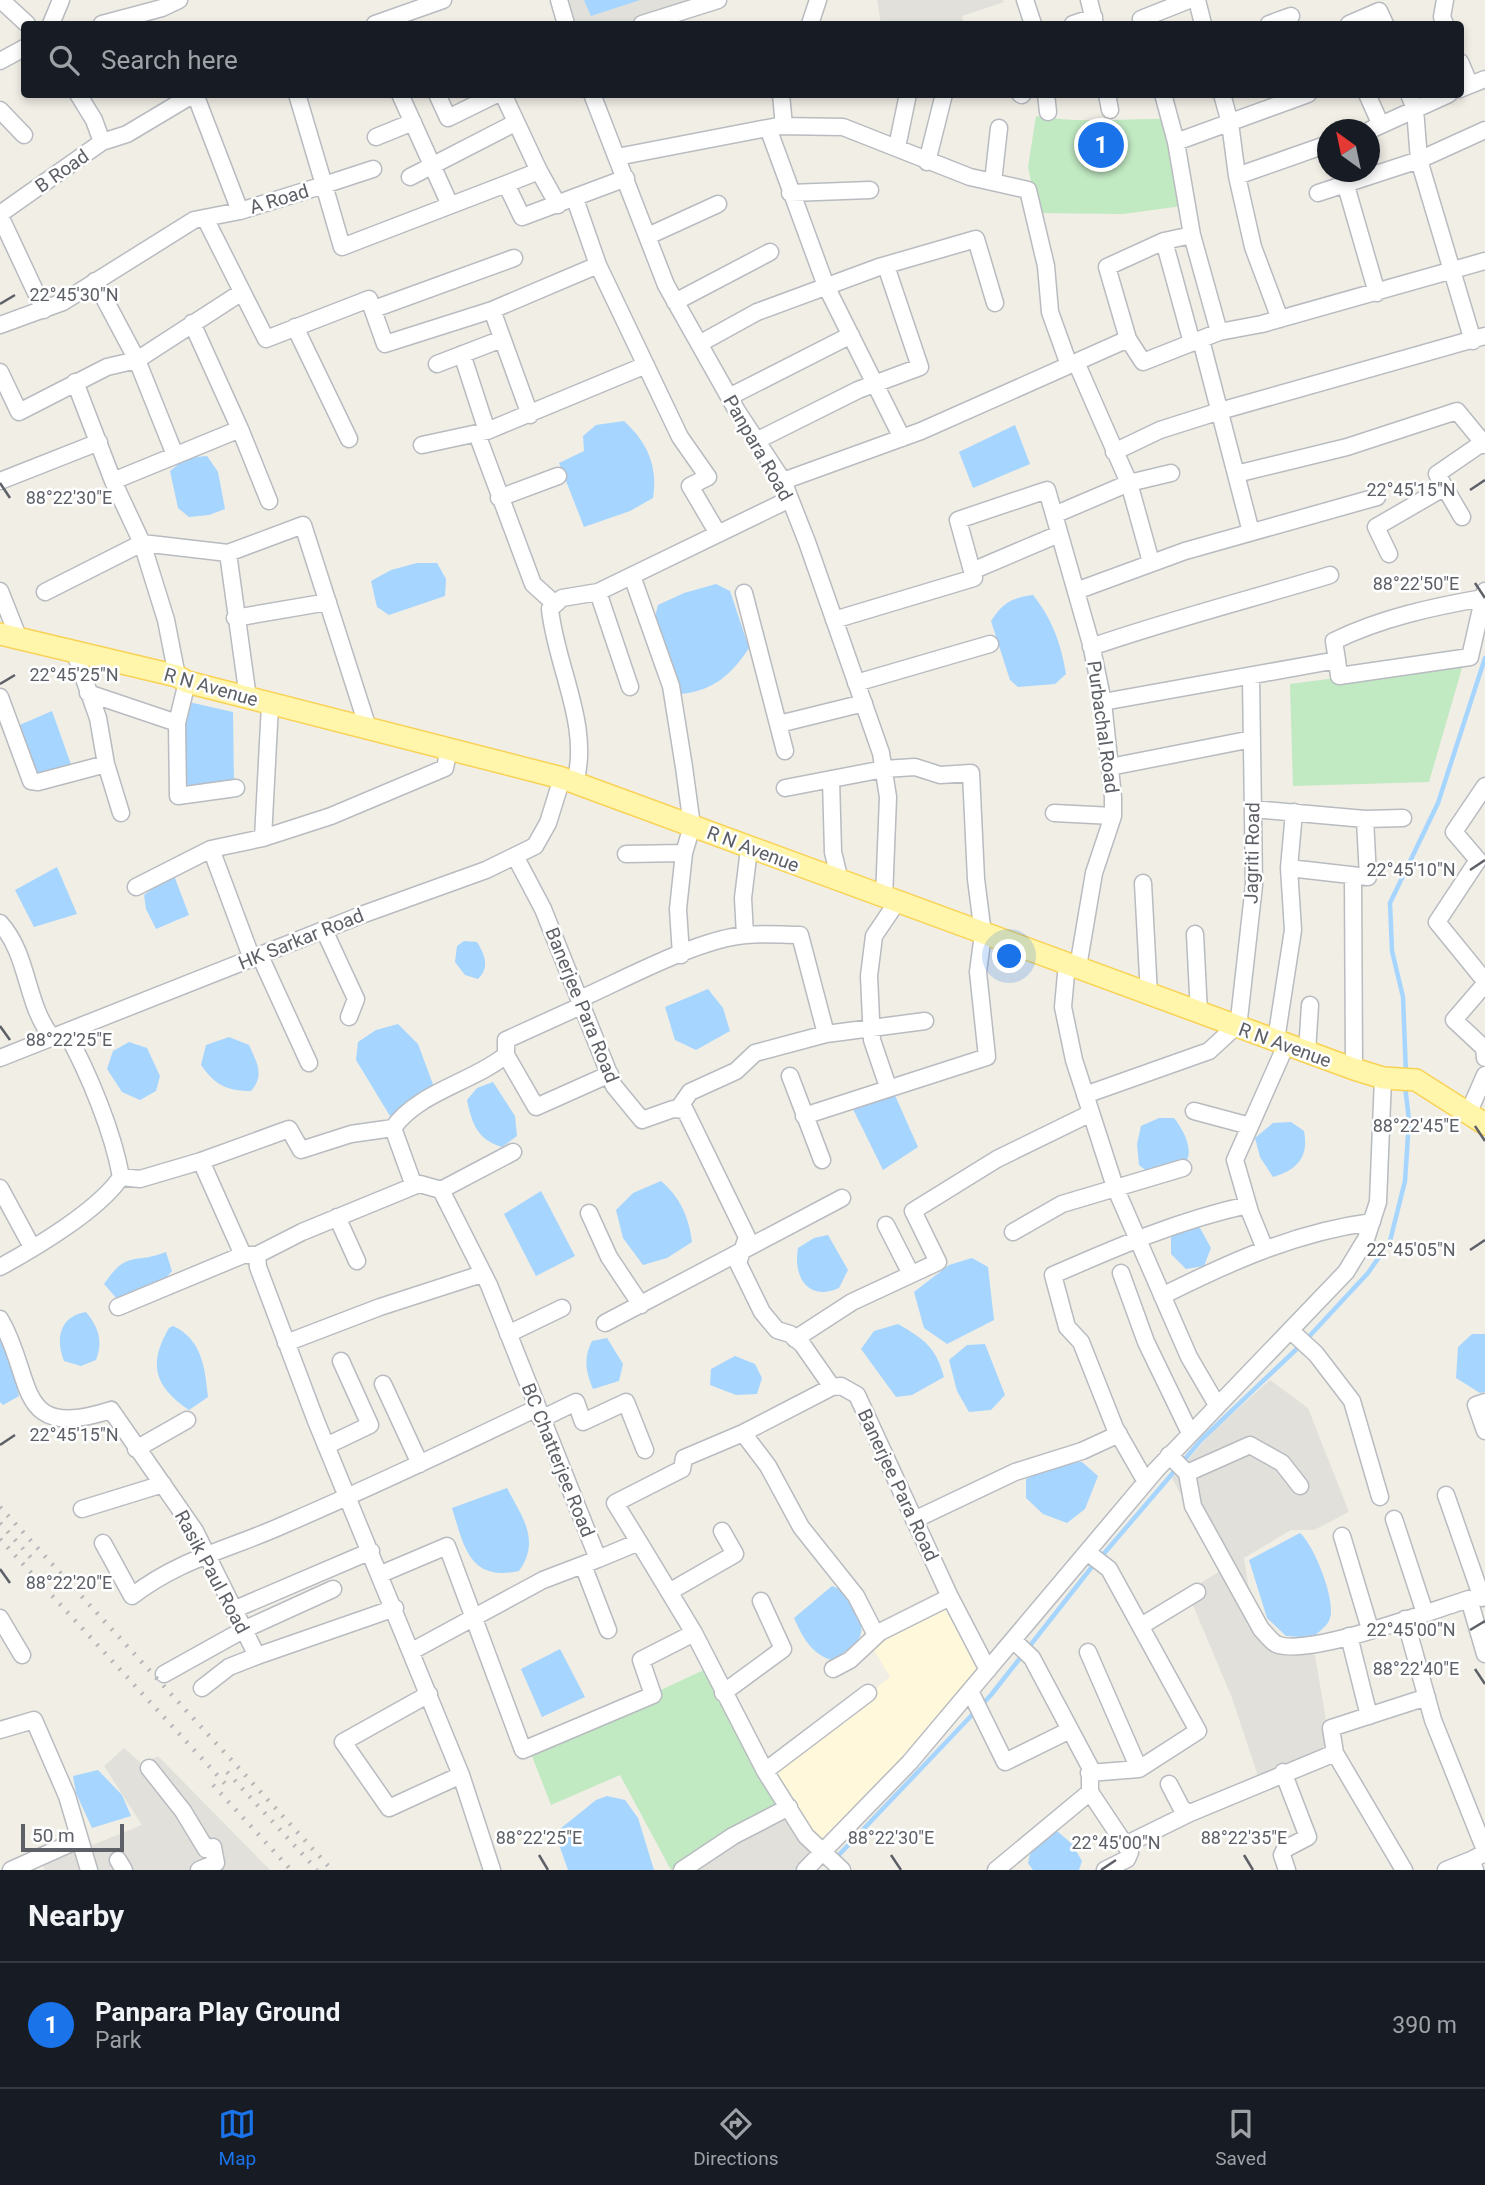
<!DOCTYPE html>
<html lang="en">
<head>
<meta charset="utf-8">
<style>
	body { margin:0; font-family:Roboto,sans-serif; background:#20242c; color:#f1f3f6 }
	.compass { position:absolute; left:1317px; top:119px; width:63px; height:63px; border-radius:50%; background:#171b24; box-shadow:0 4px 10px #0003; rotate:327deg }
	.scale { position:absolute; left:21px; bottom:18px; width:103px; box-sizing:border-box; padding-left:7px; border:4px solid #5d6167; border-top:0; font-size:19px; line-height:24px; white-space:nowrap; color:#5d6167; -webkit-text-stroke:5px #fff; paint-order:stroke }
	.you { position:absolute; left:1010px; top:957px; width:24px; height:24px; margin:-18px; border:5px solid #fff; border-radius:50%; background:#1a73e8; box-shadow:0 0 0 10px #1a73e833 }
	.badge { display:grid; place-items:center; width:46px; height:46px; border-radius:50%; background:#1a73e8; color:#fff; font-size:23px; font-weight:700 }
	.pin { position:absolute; translate:-50% -50%; border:4px solid #fff; box-shadow:0 2px 7px #0006 }
	.list { margin:0; padding:0; list-style:none }
	h2 { display:flex; justify-content:space-between; align-items:center; height:91px; margin:0; padding:0 28px; font-size:30px }
	h2 small { font-size:23px; font-weight:400; color:#9ea1a6 }
	.list li { display:grid; grid-template-columns:46px 1fr auto; gap:21px; align-items:center; box-sizing:border-box; height:126px; padding:0 28px; border-top:2px solid #363941 }
	.list b { display:block; font-size:26px; white-space:nowrap }
	.list p { margin:0; font-size:23px; white-space:nowrap; color:#9ea1a6 }
	.list em { font-size:23px; font-style:normal; color:#9ea1a6 }
	.icon { flex:none; width:38px; height:38px; fill:none; stroke:currentColor; stroke-width:2; stroke-linecap:round; stroke-linejoin:round }
	.map { position:relative; flex:none; width:1485px; height:1870px; overflow:hidden }
	.search { position:absolute; background:#171b24; box-shadow:0 4px 10px #0003; left:21px; right:21px; top:21px; height:77px; display:flex; align-items:center; gap:18px; box-sizing:border-box; padding:0 24px; border-radius:7px; color:#9ea1a6; font-size:26px }
	.sheet { height:217px; background:#171b24 }
	nav { display:flex; justify-content:space-around; align-items:center; box-sizing:border-box; height:98px; border-top:2px solid #363941; background:#171b24; font-size:19px; color:#9ea1a6 }
	nav a { display:grid; justify-items:center; gap:4px }
	nav .on { color:#1a73e8 }
	.map>svg:first-child { display:block }
</style>
</head>
<body>
<div class="map">
<svg width="1485" height="1870" viewBox="0 0 1485 1870">
	<rect width="100%" height="100%" fill="#f0eee5"/>
	<path fill="#fff8db" d="M947 1605 983 1670 881 1786 821 1843 774 1771 890 1677 872 1647 885 1636Z"/>
	<path fill="#e1e0da" d="M564 0H703L628 24H572Z
		M877 0H1003L1004 2 962 16 964 24H881Z
		M1270 1380 1308 1408 1349 1512 1314 1530H1291L1244 1558 1256 1635 1280 1655 1314 1650 1331 1749 1258 1776 1232 1698 1187 1591 1222 1570 1172 1478 1212 1432Z
		M124 1748 142 1764 158 1756 270 1870H45L41 1862 85 1848 142 1825 104 1766Z
		M786 1813 815 1851 799 1870H687Z"/>
	<path fill="#c1e9c2" d="M1036 116C1079 124 1123 118 1166 119L1182 206 1123 214 1038 213 1028 167Z
		M1464 661 1429 782 1293 786 1290 684Z
		M708 1668 784 1806 730 1833 671 1870 620 1775 551 1805 530 1751Z"/>
	<path fill="#a6d5ff" d="M584 0H640L591 16Z
		M624 421C648 443 658 467 653 498L630 511 584 527 559 463 584 451 583 436 596 425Z
		M1015 425 1030 464 973 488 959 452Z
		M207 456 218 472 225 509 209 515 189 517 178 508 170 471 186 458Z
		M417 563H437L446 579 445 596 389 615 377 607 371 581 391 570Z
		M716 584 730 591 749 648C732 674 713 691 681 694L676 689 654 621 658 605 684 593Z
		M1033 595C1052 619 1061 643 1066 674L1055 684 1018 687 1010 680 991 621C1003 603 1011 598 1033 595Z
		M180 700 233 712 234 784 184 796Z
		M52 711 73 770 38 782 15 727Z
		M57 867 77 914 34 927 15 890Z
		M173 873 189 915 156 929 146 909 144 895Z
		M464 941 477 942C485 955 490 967 478 979L465 975 455 962 457 946Z
		M708 989 723 1008 730 1031 696 1050 675 1040 665 1007Z
		M398 1024 418 1044 434 1087 390 1116 356 1060 358 1042 376 1030Z
		M229 1037 249 1045C257 1063 265 1075 251 1091 227 1091 215 1085 201 1065L206 1045Z
		M129 1042 147 1048 160 1076 156 1091 140 1100 122 1092 107 1069 113 1051Z
		M493 1082 515 1116 517 1136 502 1147C477 1139 472 1124 467 1100L477 1088Z
		M893 1091 918 1147 883 1170 852 1107Z
		M1159 1118H1174C1183 1129 1198 1155 1181 1167 1174 1172 1163 1174 1154 1177L1139 1165 1137 1144 1141 1126Z
		M1291 1122 1304 1131C1309 1156 1298 1170 1273 1177L1260 1157 1255 1138 1273 1123Z
		M661 1181C680 1197 689 1217 692 1242L667 1258 643 1265 623 1238 616 1210 633 1193Z
		M541 1191 575 1256 536 1276 504 1214Z
		M1189 1224 1200 1228 1211 1248 1204 1266 1186 1269 1171 1254V1235Z
		M828 1235 848 1270 839 1288C807 1302 793 1276 798 1248L814 1238Z
		M166 1252 172 1271 157 1288 118 1300 104 1284C128 1249 133 1265 166 1252Z
		M972 1258 988 1267 994 1320 947 1344 924 1328 914 1292 949 1265Z
		M86 1312C99 1328 103 1341 96 1360L81 1366 64 1361C55 1339 60 1316 86 1312Z
		M898 1324C924 1339 936 1347 944 1377L912 1395 896 1397 861 1349 874 1331Z
		M173 1326C202 1339 205 1368 208 1397L189 1410C154 1386 148 1364 169 1328Z
		M0 1331 5 1337 19 1396 3 1405 0 1402Z
		M1472 1334H1485V1392L1480 1393 1456 1378 1458 1347Z
		M607 1338 623 1364 619 1381 593 1389C586 1372 583 1358 592 1341Z
		M985 1344 1005 1395 991 1410 969 1412 957 1391 949 1360 967 1345Z
		M735 1356 755 1364 762 1378 757 1394 736 1395 710 1385 711 1369Z
		M1082 1462 1098 1476 1085 1509 1067 1523 1043 1514 1026 1498V1479L1058 1463Z
		M507 1488C522 1517 541 1540 519 1571 470 1582 464 1547 452 1508Z
		M1300 1533C1314 1545 1336 1600 1330 1618 1328 1626 1318 1632 1312 1638L1286 1636 1267 1618 1249 1560Z
		M832 1586 849 1593C866 1632 870 1637 832 1660 812 1655 802 1636 794 1618Z
		M560 1649 585 1697 542 1717 521 1669Z
		M98 1770 122 1795 131 1816 92 1828 76 1793 73 1776Z
		M607 1796 625 1800 638 1818 654 1870H568L555 1833 596 1800Z
		M1057 1831 1072 1844 1082 1861 1079 1870H1033L1028 1863 1032 1846Z"/>
	<g fill="none" stroke-linecap="round" stroke-linejoin="round">
		<path stroke="#a6d5ff" stroke-width="4.5" d="M1406 1074 1403 997 1392 951 1390 903 1438 803 1485 658
			M1101 1557 1202 1439 1303 1343 1368 1273 1390 1241 1405 1181 1409 1120 1405 1086
			M835 1859 991 1695 1095 1563"/>
		<g stroke="#b8bbc0" stroke-width="19">
			<path id="minor" d="M1 0 27 24
				M559 0 566 24
				M1025 0 1033 24
				M1089 0 1095 24
				M1197 0 1203 24
				M51 24 61 0
				M102 24 162 8 179 0
				M375 24 443 0
				M642 24 718 0
				M810 24 818 0
				M1073 24 1094 17
				M1143 24 1141 19 1189 0
				M1269 24 1291 16
				M1349 24 1379 11 1385 24
				M1445 24 1442 17 1445 0
				M0 61 24 48
				M1460 62 1470 85
				M1460 89 1485 79
				M78 94 94 120 102 142
				M195 94 240 211
				M297 94 324 185 373 169
				M400 94 450 205
				M437 94 448 118 497 94
				M503 94 539 171
				M592 94 666 285 737 411 783 481 807 542 881 753 888 797 884 898
				M781 94 784 126
				M1020 94 1022 95
				M1046 94 1048 112
				M1107 94 1110 110
				M1163 94 1176 142 1192 235 1219 332
				M1222 94 1230 123 1237 176
				M1367 94 1380 123
				M1409 94 1415 109 1419 160 1473 341
				M0 110 24 135
				M768 128 826 286 902 438
				M1370 130 1449 94
				M376 137 413 122
				M1176 142 1308 94
				M897 147 908 94
				M617 157 778 126 843 127 970 177 1028 190 1046 266 1050 312 1069 365
				M927 162 944 94
				M1342 172 1377 293
				M410 177 515 123
				M993 182 999 128
				M506 184 539 171 558 205
				M790 193 870 190
				M1318 193 1419 160 1485 130
				M0 214 102 142 127 134 194 94
				M0 216 44 310
				M205 218 266 339 369 299 385 344 492 310 598 265 575 199
				M648 236 718 204
				M1164 241 1192 343
				M598 265 680 437 708 477 690 486 717 532
				M95 281 137 360 175 455
				M675 302 770 252
				M374 309 514 258
				M492 310 530 415
				M1280 319 1253 247 1237 176 1328 144
				M192 323 240 429
				M0 325 63 302 194 220 240 211 324 185 342 247 506 184 522 217 626 178
				M295 327 349 439
				M1128 339 1107 267 1164 241 1192 235
				M1201 340 1251 532
				M699 344 757 312 879 267 976 239 995 303
				M462 354 487 431
				M1076 362 1129 483 1151 562
				M437 364 502 339
				M0 372 19 412 107 367 137 360 242 292
				M75 382 113 481 142 543 166 620 177 676
				M729 397 851 335
				M477 434 533 584 555 604
				M756 441 858 390 920 367 886 266
				M422 445 487 431 646 365
				M1114 452 1160 430 1220 411 1485 336
				M1236 474 1347 447 1457 411 1485 445
				M0 481 99 442
				M113 481 240 429 269 501
				M783 481 921 431 1128 339 1143 362 1219 332 1262 324 1485 261
				M499 498 558 476
				M1054 515 1129 483 1171 473
				M1462 517 1437 474 1485 441
				M228 553 248 698
				M1389 554 1376 527 1445 487
				M972 571 1059 534
				M632 576 671 686 684 767 692 826 684 853 678 909 681 955
				M0 591 19 639
				M1076 591 1185 551 1377 497
				M45 592 142 543 228 553 303 525 368 728
				M598 592 630 687
				M744 593 785 751
				M235 618 328 602
				M834 620 974 578 958 520 1047 490 1091 644 1103 702 1113 797V816L1094 873 1078 967
				M1091 647C1169 620 1251 599 1330 575
				M75 653 98 718 106 764 121 813
				M1337 660 1334 641C1381 618 1432 607 1483 598
				M187 682 177 723 178 796 236 788
				M856 683 990 644
				M88 693 177 723
				M0 697 31 781 38 782 106 764
				M1103 702 1337 660 1339 676 1470 657 1485 591
				M779 724 864 703
				M1110 767 1252 739
				M831 779 833 852 840 881
				M575 783C591 725 556 667 550 609L562 598 598 592 790 499
				M1485 786 1454 832 1478 860 1437 922 1485 981
				M785 788 884 769 915 767 940 775 971 773 976 879 983 934 978 972 987 1057 804 1116
				M1253 809 1365 819 1403 818
				M1054 813 1113 816
				M263 838 270 705
				M211 849 252 959
				M626 854 684 853
				M515 856 543 909 614 1086 642 1120 673 1109 685 1110 747 1237 738 1263 762 1312 777 1330 790 1334 802 1344 832 1387 841 1386 857 1395 950 1597 988 1670
				M1289 868 1368 877 1365 819
				M1353 876 1354 1069
				M1143 883 1149 995
				M136 887 211 849 263 838 331 816 445 768 449 748
				M0 923C29 955 25 1002 51 1036
				M324 930 356 999 349 1017
				M1195 934 1199 1013
				M745 935 743 898 749 849
				M260 956 309 1063
				M1067 963 1063 1007 1074 1060 1115 1187 1189 1357 1217 1405
				M1485 984 1454 1020 1484 1048 1485 1058
				M580 999C625 979 698 939 746 935 763 933 782 935 800 935L826 1034
				M1238 1028 1254 885 1251 677
				M67 1034C89 1074 113 1132 121 1177
				M1276 1040 1293 930 1289 868 1294 812
				M1307 1052 1310 1005
				M506 1055 536 1107 610 1074
				M0 1058 364 914 486 870 535 846 548 823 562 778
				M790 1076 822 1160
				M888 1087 872 1040 869 976 874 936 897 902
				M1085 1095 1209 1051 1235 1027
				M678 1109 690 1092 736 1071 755 1053 826 1034 925 1021
				M1194 1111 1250 1126
				M1468 1114 1485 1075
				M393 1128 414 1186 420 1184 441 1190 489 1285 598 1559 639 1542 694 1633 765 1771 806 1836 842 1870
				M201 1161 289 1129 301 1150 351 1134 393 1128C418 1092 473 1082 506 1055V1040L583 1005
				M121 1177 140 1179 201 1161 243 1255H257L302 1232 414 1186
				M0 1188 32 1247
				M441 1190 513 1152
				M589 1213 609 1257 641 1305
				M337 1217 357 1261
				M886 1225 911 1274
				M1013 1232 1062 1204 1183 1168
				M1265 1249 1250 1212 1235 1160 1286 1045
				M257 1255 258 1267 316 1421 461 1775 492 1870
				M0 1267C35 1248 99 1210 121 1177
				M1121 1273 1146 1342 1190 1433
				M1162 1296C1230 1262 1296 1232 1372 1222
				M118 1307 243 1255
				M0 1319C35 1378 13 1442 111 1410L195 1531 257 1656 395 1608
				M605 1323 842 1198
				M1291 1331 1316 1354 1352 1401 1380 1497
				M508 1334 562 1308
				M795 1339 852 1302 938 1262 913 1211 997 1159 1091 1113
				M286 1343 380 1307 482 1274
				M383 1384 420 1464
				M1485 1402 1476 1405 1485 1431
				M541 1419 576 1402 583 1422 626 1402 645 1450
				M743 1433 768 1466 801 1527 856 1596 876 1635
				M326 1446 370 1425 341 1361
				M136 1449 187 1420
				M1169 1455 1187 1473 1193 1506 1261 1629C1265 1633 1271 1641 1276 1644 1306 1658 1433 1610 1469 1599L1485 1597
				M1187 1473 1250 1445 1282 1463 1300 1486
				M1146 1482 1115 1428 1081 1342 1067 1327 1053 1275C1117 1247 1179 1220 1248 1205
				M1446 1495 1482 1598
				M82 1509 163 1484
				M1394 1519 1425 1613
				M914 1520 1015 1472 1082 1451 1119 1434
				M1342 1536 1370 1629
				M639 1542 615 1503 682 1469 684 1458 743 1433 832 1387
				M103 1543 132 1596C180 1559 227 1550 281 1526 367 1489 452 1449 537 1408
				M1087 1552 1109 1569 1198 1731 1139 1769 1089 1773
				M583 1565 608 1630
				M381 1574 447 1546 523 1750 653 1695 641 1660 694 1633
				M669 1592 735 1554 722 1531
				M1469 1599 1485 1654
				M233 1610 371 1551
				M0 1618 22 1655
				M1405 1619 1433 1720 1485 1850
				M1141 1626 1197 1592
				M1349 1636 1369 1716
				M412 1651 543 1580 598 1559
				M1088 1652 1139 1769
				M833 1669 850 1660 880 1632 950 1597
				M164 1674 243 1630 333 1589
				M202 1688 229 1667 257 1656
				M970 1691 1005 1762 1070 1730
				M723 1693 783 1649 761 1601
				M429 1694 343 1742 389 1808 461 1775
				M0 1730 34 1720 67 1796 89 1870
				M149 1768 183 1811 206 1849 213 1847 216 1863 199 1870
				M765 1771 868 1693
				M1283 1772 1308 1837 1285 1849 1282 1855 1287 1870
				M1169 1784 1182 1809 1190 1813 1335 1753
				M1090 1792 1130 1852 1127 1859 1105 1870
				M1127 1844 1190 1813
				M118 1860 124 1870
				M11 1870 78 1840
				M682 1870 733 1836 789 1807
				M805 1870 910 1762 1156 1470 1346 1272 1366 1239 1378 1202 1383 1078
				M996 1870 1090 1792V1767L1032 1658 1013 1640
				M1404 1870 1335 1753 1331 1728 1427 1697
				M1446 1870 1471 1860
				M1475 1870 1471 1860 1485 1853"/>
		</g>
		<g stroke="#f9d255" stroke-width="24">
			<path id="major" d="M0 634 177 676 187 682 562 778 1354 1069 1383 1078 1416 1080 1485 1124"/>
		</g>
		<use href="#minor" stroke="#fff" stroke-width="16"/>
		<use href="#major" stroke="#fff5ab" stroke-width="21"/>
		<path stroke="#b6b7b8" stroke-width="4.5" stroke-dasharray="2 9" stroke-linecap="butt" d="M0 1507 332 1870
			M0 1523 33 1560
			M0 1539 230 1789
			M227 1772 317 1870
			M213 1785 291 1870"/>
	</g>
	<path fill="none" stroke="#5d6167" stroke-width="2.5" d="M0 304 15 295M0 483 10 498M1470 490 1485 480M1475 583 1485 598M0 684 15 675M1470 870 1485 860M0 1026 10 1040M1475 1126 1485 1141M1470 1250 1485 1240M0 1445 15 1435M0 1569 10 1583M1470 1630 1485 1621M1475 1669 1485 1684M539 1855 548 1870M891 1855 901 1870M1244 1855 1253 1870M1101 1870 1116 1860"/>
	<g text-anchor="middle" dominant-baseline="central" stroke-width="5" stroke-linejoin="round" paint-order="stroke">
		<g font-size="19" fill="#5d6167" stroke="#fff">
			<text transform="translate(62 171) rotate(-35)">B Road</text>
			<text transform="translate(279 199) rotate(-17)">A Road</text>
			<text transform="translate(758 448) rotate(60)">Panpara Road</text>
			<text transform="translate(211 687) rotate(16)">R N Avenue</text>
			<text transform="translate(1103 727) rotate(82)">Purbachal Road</text>
			<text transform="translate(753 849) rotate(21)">R N Avenue</text>
			<text transform="translate(1252 853) rotate(-89)">Jagriti Road</text>
			<text transform="translate(301 939) rotate(-22)">HK Sarkar Road</text>
			<text transform="translate(582 1005) rotate(68)">Banerjee Para Road</text>
			<text transform="translate(1285 1045) rotate(20)">R N Avenue</text>
			<text transform="translate(558 1460) rotate(68)">BC Chatterjee Road</text>
			<text transform="translate(898 1485) rotate(65)">Banerjee Para Road</text>
			<text transform="translate(212 1572) rotate(62)">Rasik Paul Road</text>
		</g>
	</g>
	<g font-size="18" text-anchor="middle" fill="#5d6167" stroke="#fff" stroke-width="5" stroke-linejoin="round" paint-order="stroke">
		<text x="74" y="301">22°45'30"N</text>
		<text x="1411" y="496">22°45'15"N</text>
		<text x="69" y="504">88°22'30"E</text>
		<text x="1416" y="590">88°22'50"E</text>
		<text x="74" y="681">22°45'25"N</text>
		<text x="1411" y="876">22°45'10"N</text>
		<text x="69" y="1046">88°22'25"E</text>
		<text x="1416" y="1132">88°22'45"E</text>
		<text x="1411" y="1256">22°45'05"N</text>
		<text x="74" y="1441">22°45'15"N</text>
		<text x="69" y="1589">88°22'20"E</text>
		<text x="1411" y="1636">22°45'00"N</text>
		<text x="1416" y="1675">88°22'40"E</text>
		<text x="539" y="1844">88°22'25"E</text>
		<text x="891" y="1844">88°22'30"E</text>
		<text x="1244" y="1844">88°22'35"E</text>
		<text x="1116" y="1849">22°45'00"N</text>
	</g>
</svg>
<svg class="compass" viewBox="-18 -18 36 36"><path d="M0-13l5 13h-10z" fill="#e53935"/><path d="M0 13l5-13h-10z" fill="#9ea1a6"/></svg>
<div class="scale">50 m</div>
<div class="you"></div>
<div class="pin badge" style="left:1101px;top:145px">1</div>
<div class="search"><svg class="icon" aria-label="search" viewBox="0 0 24 24"><circle cx="10" cy="10" r="6"/><path d="M15 15l6 6"/></svg>Search here</div>
</div>
<section class="sheet">
<h2>Nearby<small></small></h2>
<ul class="list">
<li><span class="badge">1</span><div><b>Panpara Play Ground</b><p>Park</p></div><em>390 m</em></li>
</ul>
</section>
<nav>
<a class="on"><svg class="icon" aria-label="map" viewBox="0 0 24 24"><path d="M3 6l6-2 6 2 6-2v14l-6 2-6-2-6 2zM9 4v14M15 6v14"/></svg>Map</a>
<a><svg class="icon" aria-label="directions" viewBox="0 0 24 24"><path d="M12 3l9 9-9 9-9-9zM9 14v-3h6M13 9l2 2-2 2"/></svg>Directions</a>
<a><svg class="icon" aria-label="saved" viewBox="0 0 24 24"><path d="M7 4h10v16l-5-4-5 4z"/></svg>Saved</a>
</nav>
</body>
</html>
